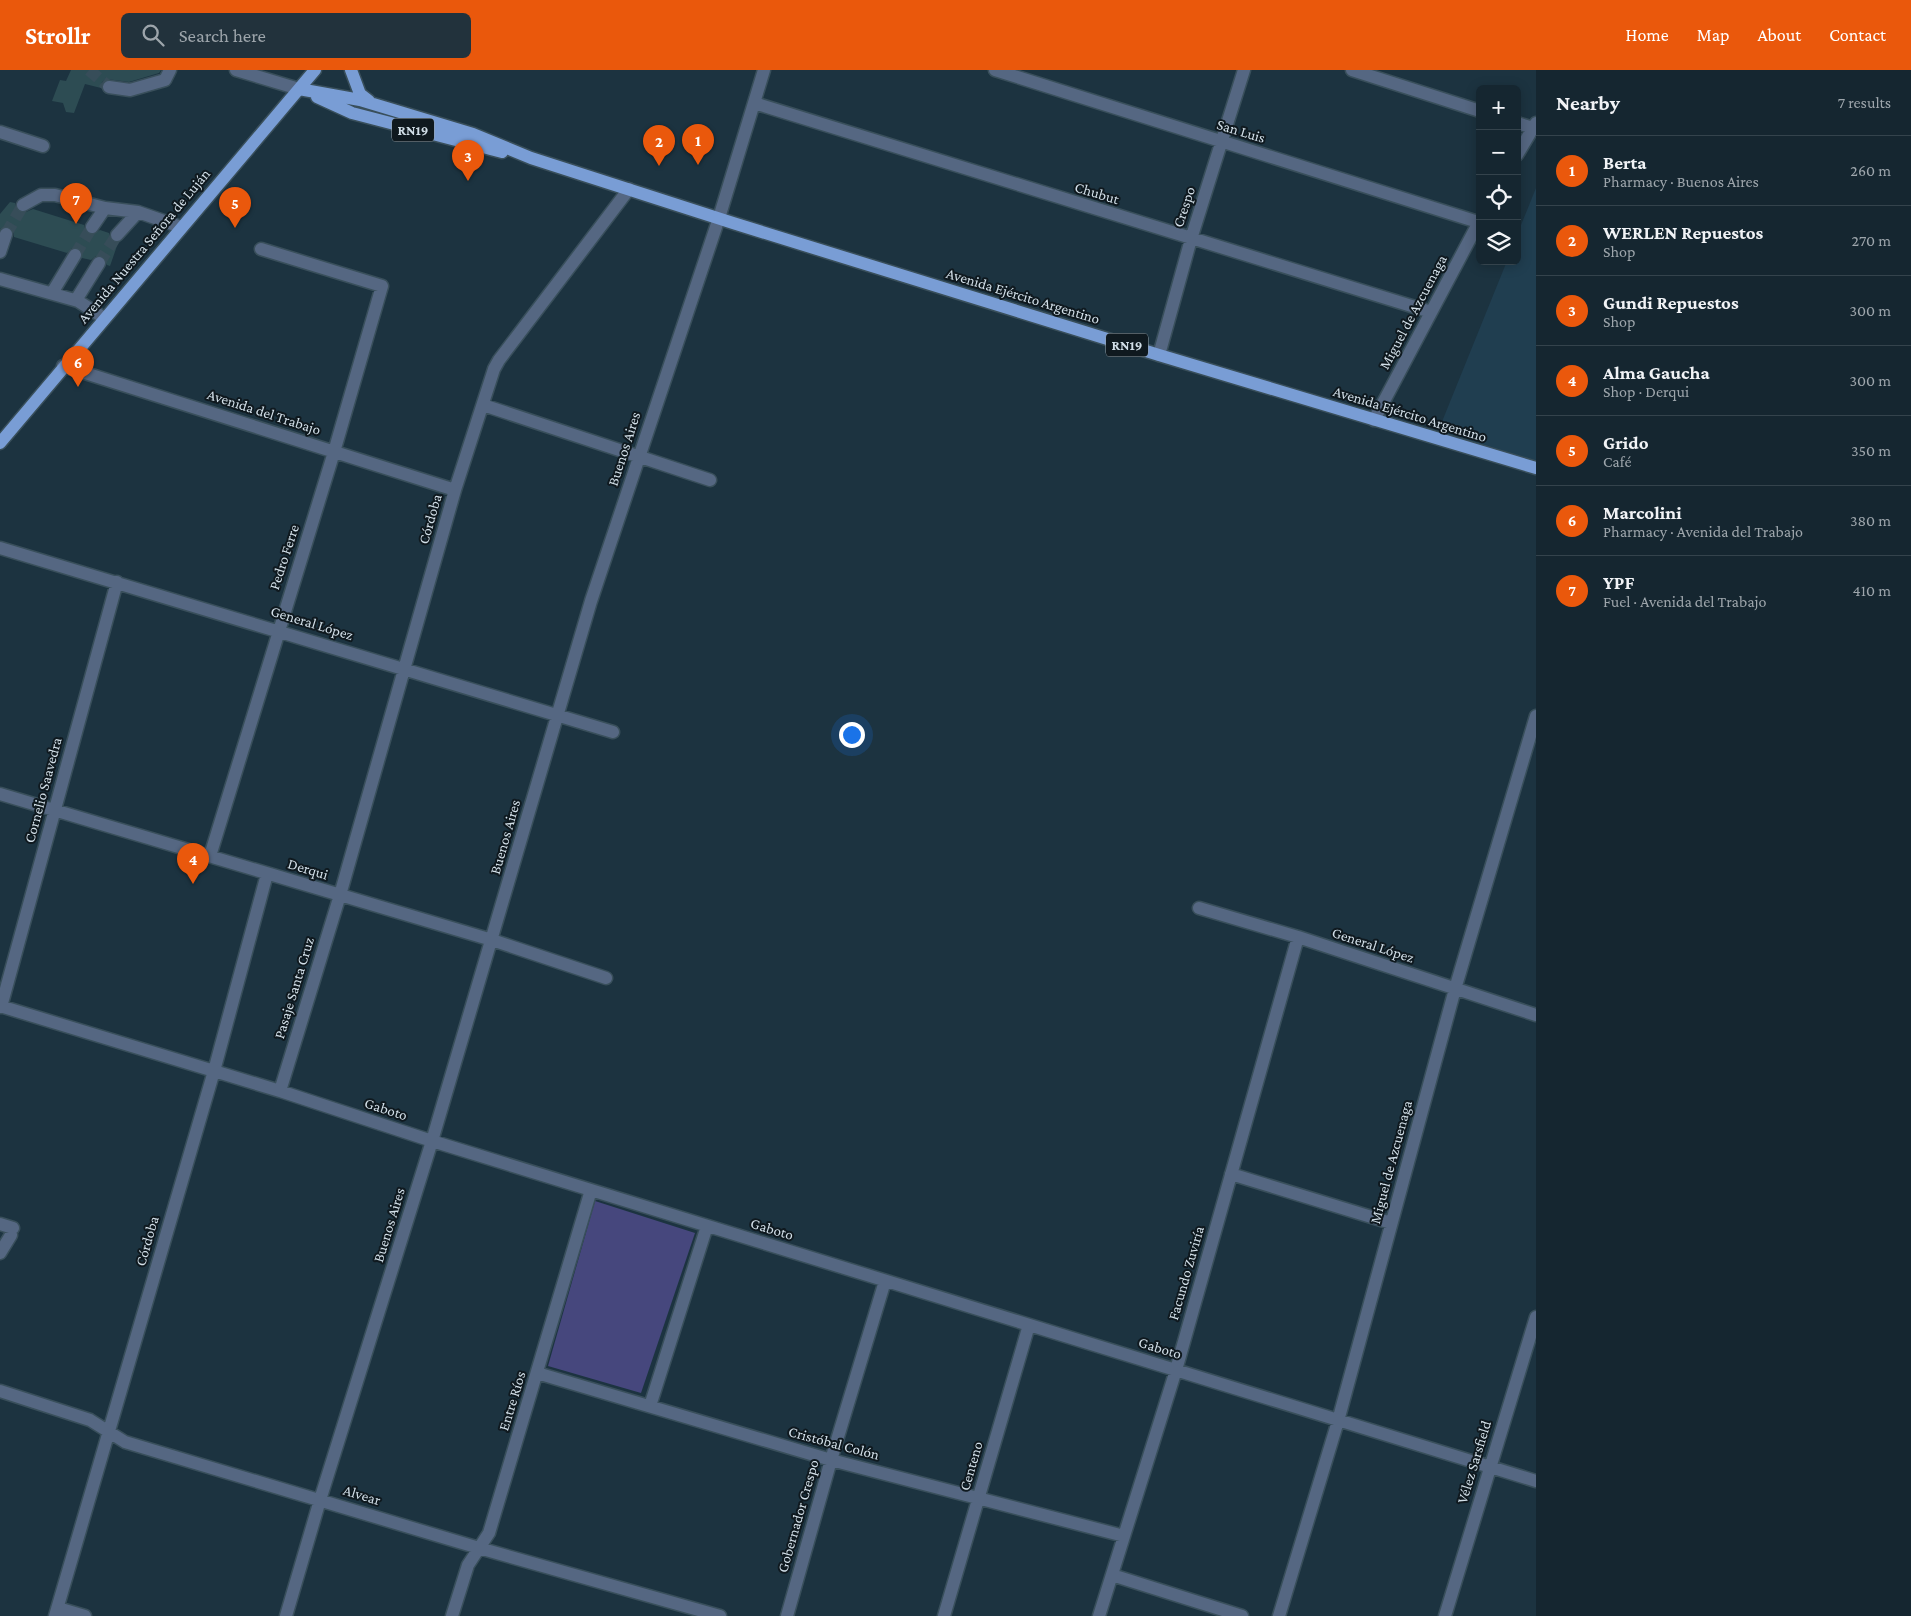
<!DOCTYPE html>
<html lang="en">
<head>
<meta charset="utf-8">
<style>
	body { margin:0; font-family:"Crimson Pro",serif; background:#22323c; color:#f1f3f6 }
	.controls { position:absolute; right:15px; top:15px; display:grid; overflow:hidden; border-radius:8px; box-shadow:0 2px 12px #0003 }
	.controls button { width:45px; height:45px; display:grid; place-items:center; padding:0; border:0; border-bottom:1px solid #34434c; background:#152630; color:#f1f3f6; font:25px sans-serif }
	.you { position:absolute; left:851px; top:664px; width:18px; height:18px; margin:-12px; border:4px solid #fff; border-radius:50%; background:#1a73e8; box-shadow:0 0 0 8px #1a73e833 }
	.badge { display:grid; place-items:center; width:32px; height:32px; border-radius:50%; background:#ea580c; color:#fff; font-size:16px; font-weight:700 }
	.pin { position:absolute; translate:-50% -41px; filter:drop-shadow(0 1px 2px #0008) }
	.pin::after { content:''; position:absolute; top:26px; width:18px; height:15px; background:inherit; clip-path:polygon(0 0,100% 0,50% 100%) }
	.list { margin:0; padding:0; list-style:none }
	h2 { display:flex; justify-content:space-between; align-items:center; height:65px; margin:0; padding:0 20px; font-size:21px }
	h2 small { font-size:16px; font-weight:400; color:#9da5ab }
	.list li { display:grid; grid-template-columns:32px 1fr auto; gap:15px; align-items:center; box-sizing:border-box; height:70px; padding:0 20px; border-top:1px solid #34434c }
	.list b { display:block; font-size:19px; white-space:nowrap }
	.list p { margin:0; font-size:16px; white-space:nowrap; color:#9da5ab }
	.list em { font-size:16px; font-style:normal; color:#9da5ab }
	.icon { flex:none; width:28px; height:28px; fill:none; stroke:currentColor; stroke-width:2; stroke-linecap:round; stroke-linejoin:round }
	.map { position:relative; flex:none; width:1536px; height:1546px; overflow:hidden }
	header { display:flex; align-items:center; gap:30px; box-sizing:border-box; height:70px; padding:0 25px; background:#ea580c; color:#fff }
	header strong { font-size:24px }
	nav { display:flex; gap:28px; margin-inline-start:auto; font-size:18px }
	.search { width:350px; height:45px; background:#22323c; display:flex; align-items:center; gap:12px; box-sizing:border-box; padding:0 18px; border-radius:8px; color:#9da5ab; font-size:19px }
	main { display:flex }
	aside { flex:1; background:#152630 }
	.map>svg:first-child { display:block }
</style>
</head>
<body>
<header>
<strong>Strollr</strong>
<div class="search"><svg class="icon" aria-label="search" viewBox="0 0 24 24"><circle cx="10" cy="10" r="6"/><path d="M15 15l6 6"/></svg>Search here</div>
<nav><a>Home</a><a>Map</a><a>About</a><a>Contact</a></nav>
</header>
<main>
<div class="map">
<svg width="1536" height="1546" viewBox="0 0 1536 1546">
	<rect width="100%" height="100%" fill="#1c3340"/>
	<path fill="#203e50" d="M1536 118V398L1435 369 1507 191H1517V165Z"/>
	<path fill="#46477d" d="M595 1131 695 1163 641 1323 548 1296Z"/>
	<path fill="#2d4c53" d="M71 0H161L159 3 129 12 106 9 102 12 101 18 85 14 74 43 66 42 63 33 52 31 60 10 66 11Z
		M10 132 15 133 16 138 19 142H26L33 139 84 155 85 161 91 165 100 160 109 163 111 171 118 173 110 196 107 195 103 186H96L91 190 82 188V182L79 178H72L67 183 14 167V162L9 156 0 159V144Z"/>
	<g fill="none" stroke-linecap="round" stroke-linejoin="round">
		<path stroke="#374d59" stroke-width="12" stroke-dasharray="12 6" stroke-linecap="butt" d="M89 0 109 17
			M6 164 23 135
			M75 185 92 157
			M99 193 117 165"/>
		<g stroke="#394f5b" stroke-width="15">
			<path id="minor" d="M236 0 299 19
				M995 0 1478 152
				M1352 0 1480 41
				M109 17 130 20 165 10 170 0
				M754 33 1431 242
				M1517 53 1533 58
				M0 62 43 76
				M1517 85 1536 53
				M23 135 41 125H55L105 138 138 142 181 157
				M92 157 105 138
				M117 165 138 142
				M0 182 6 164
				M0 209 78 231 104 248
				M52 223 75 185
				M76 230 99 193
				M1159 285 1191 169 1244 0
				M63 296 455 420
				M483 335 710 410
				M1374 350 1480 150
				M0 478 613 662
				M0 724 492 870 606 908
				M210 786 334 382 382 216 261 179
				M1199 838 1298 867 1536 945
				M0 936 280 1021 432 1071 1536 1411
				M1 937 117 512
				M280 1021 340 825 455 420 494 299 499 290 629 119
				M1231 1104 1391 1153
				M0 1154 13 1158
				M0 1183 11 1165
				M537 1303 831 1390 1124 1466
				M0 1321 90 1350 125 1372 479 1478 720 1546
				M650 1336 707 1156
				M1112 1505 1242 1546
				M58 1538 85 1546
				M55 1546 214 1001 267 804
				M286 1546 320 1430 432 1071 591 531 719 148 764 0
				M452 1546 468 1495 489 1463 591 1120
				M787 1546 831 1390 885 1211
				M944 1546 1029 1255
				M1099 1546 1176 1300 1298 867
				M1279 1546 1338 1351 1455 919 1536 646
				M1445 1546 1536 1247"/>
		</g>
		<g stroke="#394f5b" stroke-width="15">
			<path id="major" d="M351 0 360 24 369 31
				M299 19 360 30 473 64 531 88 733 153 1159 285 1536 398
				M317 27 352 43 502 82
				M0 373 315 0"/>
		</g>
		<use href="#minor" stroke="#556782" stroke-width="12"/>
		<use href="#major" stroke="#799dd5" stroke-width="12"/>
	</g>
	<g text-anchor="middle" dominant-baseline="central" stroke-width="4" stroke-linejoin="round" paint-order="stroke">
		<g fill="#0f191f" stroke="#98a4ac" stroke-width="1">
			<rect x="392" y="48.5" width="42" height="23" rx="4"/>
			<rect x="1106" y="263.5" width="42" height="23" rx="4"/>
		</g>
		<g font-size="14" font-weight="bold" fill="#d2dfe8">
			<text x="413" y="60">RN19</text>
			<text x="1127" y="275">RN19</text>
		</g>
		<g font-size="15" fill="#d2dfe8" stroke="#0f191f">
			<text transform="translate(1241 61) rotate(17)">San Luis</text>
			<text transform="translate(1097 123) rotate(17)">Chubut</text>
			<text transform="translate(1184 137) rotate(-72)">Crespo</text>
			<text transform="translate(144 176) rotate(-50)">Avenida Nuestra Señora de Luján</text>
			<text transform="translate(1023 226) rotate(17)">Avenida Ejército Argentino</text>
			<text transform="translate(1413 242) rotate(-62)">Miguel de Azcuenaga</text>
			<text transform="translate(264 342) rotate(18)">Avenida del Trabajo</text>
			<text transform="translate(1410 344) rotate(17)">Avenida Ejército Argentino</text>
			<text transform="translate(624 379) rotate(-72)">Buenos Aires</text>
			<text transform="translate(430 449) rotate(-74)">Córdoba</text>
			<text transform="translate(284 487) rotate(-72)">Pedro Ferre</text>
			<text transform="translate(312 553) rotate(17)">General López</text>
			<text transform="translate(43 720) rotate(-75)">Cornelio Saavedra</text>
			<text transform="translate(505 767) rotate(-74)">Buenos Aires</text>
			<text transform="translate(308 799) rotate(17)">Derqui</text>
			<text transform="translate(1373 875) rotate(18)">General López</text>
			<text transform="translate(294 918) rotate(-73)">Pasaje Santa Cruz</text>
			<text transform="translate(386 1039) rotate(18)">Gaboto</text>
			<text transform="translate(1391 1092) rotate(-75)">Miguel de Azcuenaga</text>
			<text transform="translate(389 1155) rotate(-73)">Buenos Aires</text>
			<text transform="translate(772 1159) rotate(17)">Gaboto</text>
			<text transform="translate(147 1171) rotate(-74)">Córdoba</text>
			<text transform="translate(1186 1203) rotate(-74)">Facundo Zuviría</text>
			<text transform="translate(1160 1278) rotate(17)">Gaboto</text>
			<text transform="translate(512 1331) rotate(-73)">Entre Ríos</text>
			<text transform="translate(834 1373) rotate(15)">Cristóbal Colón</text>
			<text transform="translate(1474 1392) rotate(-73)">Vélez Sarsfield</text>
			<text transform="translate(971 1396) rotate(-74)">Centeno</text>
			<text transform="translate(362 1425) rotate(17)">Alvear</text>
			<text transform="translate(798 1446) rotate(-74)">Gobernador Crespo</text>
		</g>
	</g>
</svg>
<div class="controls">
<button>+</button>
<button>−</button>
<button><svg class="icon" aria-label="locate" viewBox="0 0 24 24"><circle cx="12" cy="12" r="6"/><path d="M12 2v4M12 18v4M2 12h4M18 12h4"/></svg></button>
<button><svg class="icon" aria-label="layers" viewBox="0 0 24 24"><path d="M12 4l9 5-9 5-9-5zM3 14l9 5 9-5"/></svg></button>
</div>
<div class="you"></div>
<div class="pin badge" style="left:698px;top:95px">1</div>
<div class="pin badge" style="left:659px;top:96px">2</div>
<div class="pin badge" style="left:468px;top:111px">3</div>
<div class="pin badge" style="left:193px;top:814px">4</div>
<div class="pin badge" style="left:235px;top:158px">5</div>
<div class="pin badge" style="left:78px;top:317px">6</div>
<div class="pin badge" style="left:76px;top:154px">7</div>
</div>
<aside>
<h2>Nearby<small>7 results</small></h2>
<ul class="list">
<li><span class="badge">1</span><div><b>Berta</b><p>Pharmacy · Buenos Aires</p></div><em>260 m</em></li>
<li><span class="badge">2</span><div><b>WERLEN Repuestos</b><p>Shop</p></div><em>270 m</em></li>
<li><span class="badge">3</span><div><b>Gundi Repuestos</b><p>Shop</p></div><em>300 m</em></li>
<li><span class="badge">4</span><div><b>Alma Gaucha</b><p>Shop · Derqui</p></div><em>300 m</em></li>
<li><span class="badge">5</span><div><b>Grido</b><p>Café</p></div><em>350 m</em></li>
<li><span class="badge">6</span><div><b>Marcolini</b><p>Pharmacy · Avenida del Trabajo</p></div><em>380 m</em></li>
<li><span class="badge">7</span><div><b>YPF</b><p>Fuel · Avenida del Trabajo</p></div><em>410 m</em></li>
</ul>
</aside>
</main>
</body>
</html>
